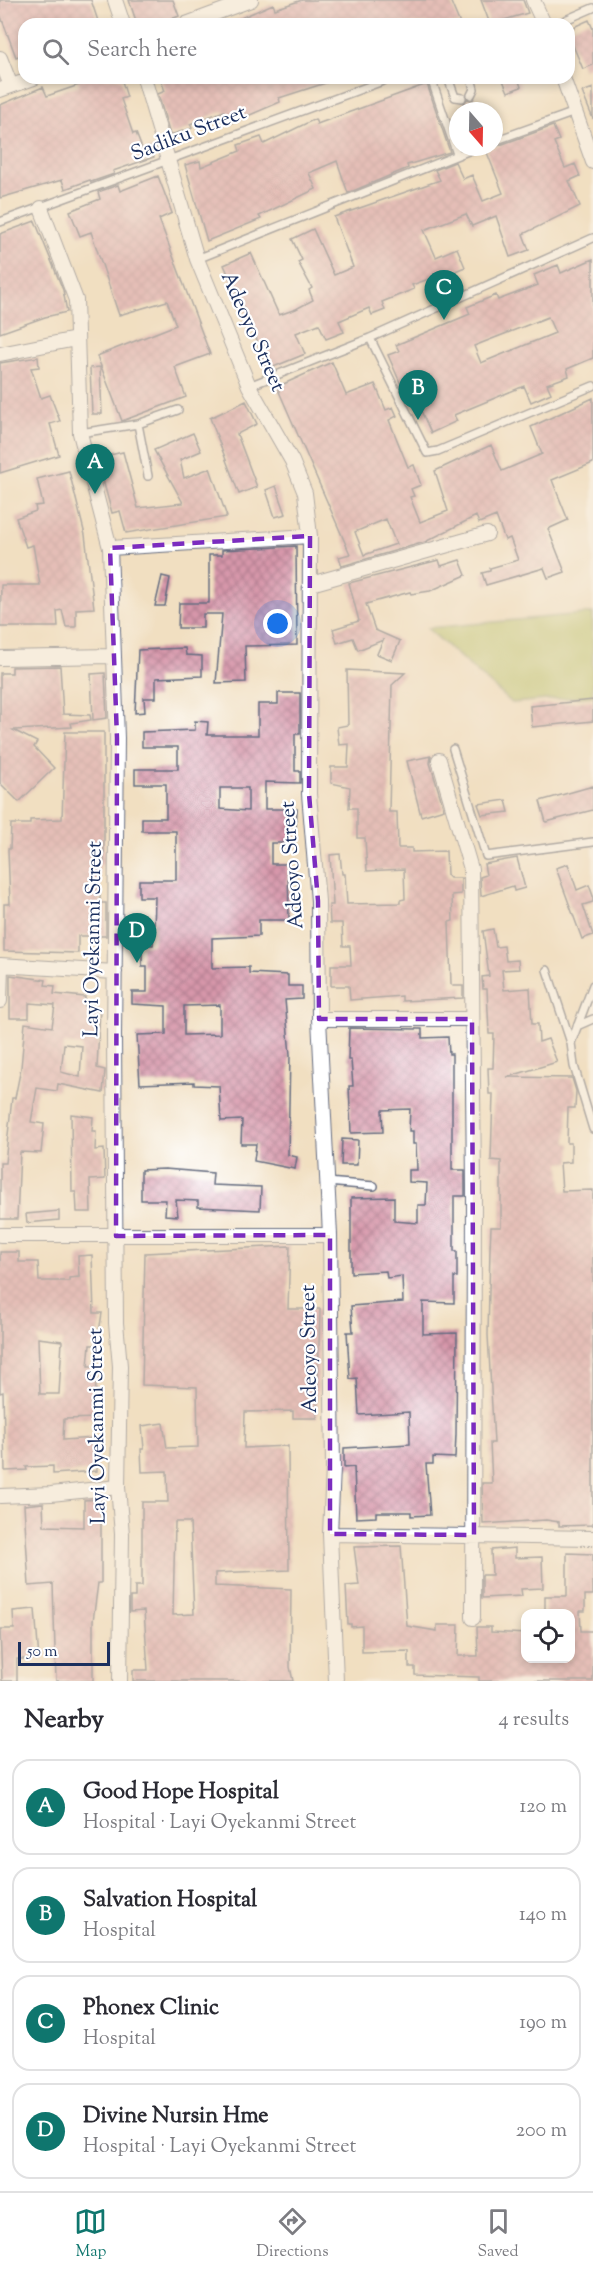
<!DOCTYPE html>
<html lang="en">
<head>
<meta charset="utf-8">
<style>
	body { margin:0; font-family:"Sorts Mill Goudy",serif; background:#f2f2f3; color:#2b2b33 }
	.controls { position:absolute; right:18px; bottom:18px; display:grid; overflow:hidden; border-radius:12px; box-shadow:0 3px 9px #0003 }
	.controls button { width:54px; height:54px; display:grid; place-items:center; padding:0; border:0; border-bottom:2px solid #e1e1e2; background:#fff; color:#2b2b33; font:30px sans-serif }
	.compass { position:absolute; left:449px; top:102px; width:54px; height:54px; border-radius:50%; background:#fff; box-shadow:0 3px 9px #0003; rotate:160deg }
	.scale { position:absolute; left:18px; bottom:15px; width:92px; box-sizing:border-box; padding-left:6px; border:3px solid #1b2f5e; border-top:0; font-size:16px; line-height:21px; white-space:nowrap; color:#1b2f5e; -webkit-text-stroke:4px #fff; paint-order:stroke }
	.you { position:absolute; left:278px; top:624px; width:21px; height:21px; margin:-15px; border:4px solid #fff; border-radius:50%; background:#1a73e8; box-shadow:0 0 0 9px #1a73e833 }
	.badge { display:grid; place-items:center; width:39px; height:39px; border-radius:50%; background:#0f766e; color:#fff; font-size:20px; font-weight:700 }
	.pin { position:absolute; translate:-50% -50px; filter:drop-shadow(0 2px 3px #0008) }
	.pin::after { content:''; position:absolute; top:32px; width:21px; height:18px; background:inherit; clip-path:polygon(0 0,100% 0,50% 100%) }
	.list { margin:0; padding:0; list-style:none }
	h2 { display:flex; justify-content:space-between; align-items:center; height:78px; margin:0; padding:0 24px; font-size:26px }
	h2 small { font-size:20px; font-weight:400; color:#7c7c81 }
	.list li { display:grid; grid-template-columns:39px 1fr auto; gap:18px; align-items:center; box-sizing:border-box; height:96px; margin:0 12px 12px; padding:0 12px; border:2px solid #e1e1e2; border-radius:18px }
	.list b { display:block; font-size:22px; white-space:nowrap }
	.list p { margin:0; font-size:20px; white-space:nowrap; color:#7c7c81 }
	.list em { font-size:20px; font-style:normal; color:#7c7c81 }
	.icon { flex:none; width:33px; height:33px; fill:none; stroke:currentColor; stroke-width:2; stroke-linecap:round; stroke-linejoin:round }
	.map { position:relative; flex:none; width:593px; height:1681px; overflow:hidden }
	.search { position:absolute; background:#fff; box-shadow:0 3px 9px #0003; left:18px; right:18px; top:18px; height:66px; display:flex; align-items:center; gap:15px; box-sizing:border-box; padding:0 21px; border-radius:18px; color:#7c7c81; font-size:22px }
	.sheet { height:510px; background:#fff }
	nav { display:flex; justify-content:space-around; align-items:center; box-sizing:border-box; height:84px; border-top:2px solid #e1e1e2; background:#fff; font-size:16px; color:#7c7c81 }
	nav a { display:grid; justify-items:center; gap:3px }
	nav .on { color:#0f766e }
	.map>svg:first-child { display:block }
</style>
</head>
<body>
<div class="map">
<svg width="593" height="1681" viewBox="0 0 593 1681">
	<defs>
		<pattern id="building-cross-hatch" width="8" height="8" patternUnits="userSpaceOnUse" patternTransform="scale(1.5)"><rect width="8" height="8" fill="#d797aa"/><path d="M0 0l8 8M0 8l8-8" fill="none" stroke="#ae7c8e"/></pattern>
	</defs>
	<rect width="100%" height="100%" fill="#fff"/>
	<filter id="ink" filterUnits="userSpaceOnUse"><feTurbulence type="fractalNoise" baseFrequency=".0167" numOctaves="2"/><feDisplacementMap in="SourceGraphic" scale="12" xChannelSelector="R" yChannelSelector="G"/><feConvolveMatrix kernelMatrix="1 2 1 2 8 2 1 2 1" color-interpolation-filters="sRGB"/></filter>
	<filter id="wash" filterUnits="userSpaceOnUse"><feTurbulence type="fractalNoise" baseFrequency=".008" numOctaves="4" result="noise"/><feDisplacementMap in="SourceGraphic" scale="24" xChannelSelector="R" yChannelSelector="G"/><feGaussianBlur stdDeviation="1.35" result="paint"/><feColorMatrix in="noise" values="0 0 0 0 0 0 0 0 0 0 0 0 0 0 0 0 0 1.4 0 .05"/><feComposite in="paint" operator="in"/></filter>
	<g filter="url(#wash)">
		<rect width="100%" height="100%" fill="#f1dfc1"/>
		<path fill="#b1c164" stroke="#667861" stroke-width="1.5" d="M593 613V696L512 703 427 628Z"/>
		<g id="blocks">
			<path fill="url(#building-cross-hatch)" fill-rule="evenodd" d="M0 0H91L99 24H24V54L16 57 0 14Z
				M129 0H173L179 16 159 24H137Z
				M302 0H450L460 24H227L273 4 275 9Z
				M481 0H523L528 13 490 24Z
				M589 20 593 29V65L583 69 569 36V29Z
				M77 78H121L127 97 121 99 133 134 136 133 143 151 151 148 154 157 113 171 114 174 91 182 90 180 65 189 62 180 0 198V105L43 87 47 96 79 85Z
				M160 78H338V79L279 98 280 102 229 124 224 111 190 124 192 128 170 135 158 94 165 91Z
				M502 78H518L521 87 508 92Z
				M427 84 450 152 407 165 408 168 348 193 337 161 309 173 316 189 259 216 261 219 207 241 185 165 200 161 201 167 240 151 238 145 261 137 264 144 315 119 317 124Z
				M593 88V119L582 92Z
				M467 99 473 100 477 111H467L464 103Z
				M553 126 559 140 554 142 565 168 575 164 580 176 569 181 580 206 523 234 529 250 510 257 496 216 472 226 466 214 424 230 436 257 457 248 465 267 438 278 437 276 412 285 414 289 382 302 385 310 372 315 369 308 339 321 344 332 326 339 319 324 296 333 305 354 266 370 255 334 224 265 251 253 279 315 296 309 313 300 309 290 312 288 298 262 302 260 292 239 313 229 334 275 353 267 334 217 440 180 435 170 455 162 463 179 472 175 483 201 503 193 486 150Z
				M158 176 172 213 159 219 210 354 175 367 186 397 122 421 97 356 176 325 167 301 119 315 91 232 80 236 70 211 100 199 98 192 118 185 120 191Z
				M35 221 63 290 67 312 45 317 0 333V234Z
				M593 259V358L567 369 569 376 547 384 551 393 531 402 524 386 454 415 457 421 431 433 409 384 402 387 388 355 399 351 396 345 470 314 467 307 496 295 498 300 538 285 534 275 558 265 561 273ZM548 317 555 333 481 363 474 346Z
				M38 357 39 367 31 368 41 398 50 395 60 421 50 424 59 455 0 473V363Z
				M332 362 346 395 375 384 386 410 393 407 397 416 389 420 408 467 414 465 421 485 411 489 414 496 410 497 420 522 448 511 435 471 491 445 502 471 542 454 531 427 593 398V463L552 480 568 520 548 529 565 572 548 578 544 568 486 585 482 573 490 571V568L518 560 510 538 505 540 496 516 479 523 476 516 425 542 342 566 339 557 350 554 277 387ZM386 519 396 544 364 555 355 532Z
				M100 367 102 414H92L90 368Z
				M246 401 257 424 237 434 257 487 239 494 210 418Z
				M193 433 201 451 180 460 184 478 210 468 227 517 126 533 120 511 112 513 97 458 123 452 138 508 183 503 154 450Z
				M69 471 85 535 94 608 76 609V627H66L62 610 57 611 58 627H0L1 585H40L33 545 26 547 16 518 36 511 35 506 43 505 37 479Z
				M276 486 286 514 275 517 266 490Z
				M296 546 297 645 245 646 246 682 216 683 222 614H203V628H178L179 603H209V555H222V550Z
				M439 560 441 566 460 560 466 575 430 591 411 594 410 592 366 604 375 630 400 641 392 660 377 654 383 640 358 650 353 638 337 643 333 629 359 621 349 583Z
				M162 576 170 578 165 606H155Z
				M185 648 186 655 202 656V676L156 678V698H144L145 712 135 713 138 650Z
				M60 666 63 714 90 715 91 720 71 723 72 727 13 730 37 742 34 747 54 768 19 802 0 783V673H12V667Z
				M347 670 405 673 392 685 389 812H397L398 848H412V852L446 851 447 875 450 878H461V894L452 895 453 921 449 922 451 984 453 986H463V998L402 1001V996L350 1000 349 986H331V965H351L350 946H343L342 923H330L329 905H333L330 855 340 854 342 874H345L347 904 400 903V900L405 899 404 869 367 871 365 838H357V808H349L350 787 331 783V767H348L349 744 339 745 337 727 348 725Z
				M105 673 107 718 93 720 91 674Z
				M278 693H300V734H295V771H300V783L265 782V809H297L295 843H271V864H288L289 920H259V936L212 938V968L249 967V973L288 975V986H302V999L285 1000 290 1055 288 1155 297 1157 295 1169 254 1161 256 1144H241L242 1120 221 1121 219 1086 194 1085V1082L140 1084 137 1035 166 1034V1006L132 1004V992H147V966H142V945H153L154 932 155 897H139V880H176V831H142V818H166V784H135V769H178V747H142V732L195 730V721L208 722 207 735H258V704H278ZM220 788H248V811L220 809ZM220 1005V1034L184 1035V1006Z
				M593 700V721L532 727 530 706Z
				M65 732H104V865H100V903H106V936H78V953L4 951V904H10L8 849H10L11 824H30V820L62 819Z
				M431 756 430 763 444 809 421 816 407 761Z
				M593 786V810L546 822 540 801Z
				M506 800 509 812 482 815 478 804Z
				M517 858 525 888 514 891 513 886 481 896 480 877 486 875 484 864Z
				M568 864 577 890 589 885 593 896V902L583 905 593 935 582 939 556 868Z
				M493 929 496 947 504 946 506 961 518 960 519 969 502 970 504 990 530 988 532 1024H538L539 1042 548 1039 557 1062 507 1077 572 1078 576 1091 575 1108H568L567 1143H571V1162L560 1163 562 1191 593 1190V1525L559 1526V1522L546 1520 483 1524 482 1483H492L490 1443H494L488 1335 490 1249 491 1227H501V1161L491 1160 493 1094H489L488 1068H493L494 1034H489L487 989H483L482 977 489 976 483 931Z
				M10 975 46 980 45 985 55 986 54 994 85 997V1008L100 1009 97 1068 105 1070 103 1093 58 1084 57 1091 37 1088 31 1122 44 1124 41 1153 20 1152 17 1219H0V1163H5L12 1098H15L21 1068 25 1023 52 1027 55 1005 29 1003V1018H10ZM64 1044 82 1046 80 1077 61 1072Z
				M349 1028 422 1029V1038L448 1037 449 1054H452V1170H465V1196H454V1251H457V1277H454V1303L423 1302V1334L457 1333 456 1434 455 1458 433 1457V1464H426L430 1515 411 1516V1512H376V1517L356 1518 354 1467 344 1468V1448L410 1444 409 1412 359 1415 357 1378 350 1379 347 1332H353L351 1306 403 1302 402 1276 387 1278 386 1271 351 1273V1198L394 1197V1221L418 1223V1205H426L427 1183 409 1182V1170H417L416 1144H413V1131H409L410 1109 382 1110 383 1132 351 1133 349 1086H353L351 1060H348Z
				M71 1114 93 1117 92 1131H96L95 1150 104 1149 105 1179 90 1180 91 1212H77L76 1192H72Z
				M342 1139 358 1140 357 1165H341Z
				M165 1169 213 1173 212 1185 261 1187 260 1210 198 1207V1201L176 1200 178 1216 165 1215 166 1200H141V1170Z
				M59 1211V1220L27 1223 26 1214Z
				M290 1246 288 1309H320L317 1418H293V1411L245 1412 244 1448 288 1446 289 1570 215 1573V1586L291 1589 290 1667 293 1681H133V1670H148L144 1611 130 1612V1597H135V1586H142V1502H168L167 1471 142 1472 141 1449H144L142 1426 163 1423 167 1448 198 1447 197 1387 142 1385 145 1253ZM175 1522H190L194 1614 173 1615Z
				M0 1252H19V1262H38L39 1281H69V1278L79 1277 78 1256 92 1255 94 1313H102L97 1345H90L88 1366H97L95 1401 98 1418 64 1419 63 1440 95 1438 97 1471 53 1474V1466L26 1467 27 1470 5 1471 3 1392 0 1393ZM38 1338 62 1341 59 1394H40Z
				M101 1499V1583H98L93 1621V1681H56L53 1584 29 1586 24 1505 43 1503 44 1526 84 1527V1500Z
				M401 1546 407 1626 437 1631V1625H459L458 1656H478L477 1627H491V1632L525 1634V1659H570V1614H545V1596H567V1553L593 1554V1595H585V1611H580L581 1631H593V1681H479V1677L415 1675V1667H409V1651L362 1652V1626L351 1627V1624H348L346 1586 359 1585 354 1547Z
				M515 1548V1558L542 1557 543 1588 521 1589 522 1596 482 1598V1575H492L491 1550Z
				M35 1609 39 1659H17V1681H2L0 1629H14L13 1611Z"/>
		</g>
	</g>
	<g filter="url(#ink)">
		<use href="#blocks" fill-opacity="0" stroke="#666d81" stroke-width="1.5"/>
		<g fill="none" stroke-linecap="round" stroke-linejoin="round">
			<g stroke="#666d81" stroke-width="10">
				<path id="service" d="M556 24 593 8
					M431 78 457 154
					M448 78 455 97 462 98
					M471 78 474 89 471 95
					M494 141 575 112
					M0 222 391 78
					M197 259 478 147
					M370 338 427 453 438 451 593 386
					M249 386 370 338 593 238
					M138 424 148 476
					M80 433 138 424 178 410
					M453 749 486 856 593 842
					M547 970 571 1043
					M593 985 571 1043 574 1066 593 1129
					M577 1026 593 1019
					M327 1182 374 1186"/>
			</g>
			<g stroke="#666d81" stroke-width="16">
				<path id="minor" d="M115 0 123 24
					M533 0 544 24
					M186 24 251 0
					M0 58 11 86
					M144 78 197 259 249 386 292 461 305 493 310 536 309 794 318 901 319 1019 330 1235 333 1468 330 1534 336 1681
					M563 78 593 162
					M0 90 34 78
					M41 208 76 300 80 433 110 548 117 738 114 1036 116 1323 120 1366 118 1487 122 1534 120 1681
					M0 354 76 339
					M110 548 310 536
					M311 584 487 534
					M0 658 113 656
					M439 760 471 869 474 1188 473 1618
					M0 965 115 972
					M0 1001 1 965
					M319 1019H472
					M0 1235H330
					M0 1496 51 1494 118 1487
					M330 1534 593 1538"/>
			</g>
			<use href="#service" stroke="#fff" stroke-width="7"/>
			<use href="#minor" stroke="#fff" stroke-width="14"/>
		</g>
	</g>
	<path d="M0 0H593V1681H0ZM310 536 309 794 318 901 319 1019H472L474 1535 330 1534V1235L116 1236 117 738 110 548Z" fill="#f1dfc1" fill-opacity=".55" fill-rule="evenodd"/>
	<path fill="none" stroke="#7b2cbf" stroke-width="4.5" stroke-dasharray="12 8" stroke-linejoin="round" d="M310 536 309 794 318 901 319 1019H472L474 1535 330 1534V1235L116 1236 117 738 110 548Z"/>
	<g text-anchor="middle" dominant-baseline="central" stroke-width="4.5" stroke-linejoin="round" paint-order="stroke">
		<g font-size="21" fill="#1b2f5e" stroke="#fff">
			<text transform="translate(189 134) rotate(-21)">Sadiku Street</text>
			<text transform="translate(252 332) rotate(66)">Adeoyo Street</text>
			<text transform="translate(293 865) rotate(-94)">Adeoyo Street</text>
			<text transform="translate(94 939) rotate(-89)">Layi Oyekanmi Street</text>
			<text transform="translate(310 1349) rotate(-91)">Adeoyo Street</text>
			<text transform="translate(98 1426) rotate(-91)">Layi Oyekanmi Street</text>
		</g>
	</g>
</svg>
<div class="controls">
<button><svg class="icon" aria-label="locate" viewBox="0 0 24 24"><circle cx="12" cy="12" r="6"/><path d="M12 2v4M12 18v4M2 12h4M18 12h4"/></svg></button>
</div>
<svg class="compass" viewBox="-18 -18 36 36"><path d="M0-13l5 13h-10z" fill="#e53935"/><path d="M0 13l5-13h-10z" fill="#7c7c81"/></svg>
<div class="scale">50 m</div>
<div class="you"></div>
<div class="pin badge" style="left:95px;top:494px">A</div>
<div class="pin badge" style="left:418px;top:420px">B</div>
<div class="pin badge" style="left:444px;top:320px">C</div>
<div class="pin badge" style="left:137px;top:963px">D</div>
<div class="search"><svg class="icon" aria-label="search" viewBox="0 0 24 24"><circle cx="10" cy="10" r="6"/><path d="M15 15l6 6"/></svg>Search here</div>
</div>
<section class="sheet">
<h2>Nearby<small>4 results</small></h2>
<ul class="list">
<li><span class="badge">A</span><div><b>Good Hope Hospital</b><p>Hospital · Layi Oyekanmi Street</p></div><em>120 m</em></li>
<li><span class="badge">B</span><div><b>Salvation Hospital</b><p>Hospital</p></div><em>140 m</em></li>
<li><span class="badge">C</span><div><b>Phonex Clinic</b><p>Hospital</p></div><em>190 m</em></li>
<li><span class="badge">D</span><div><b>Divine Nursin Hme</b><p>Hospital · Layi Oyekanmi Street</p></div><em>200 m</em></li>
</ul>
</section>
<nav>
<a class="on"><svg class="icon" aria-label="map" viewBox="0 0 24 24"><path d="M3 6l6-2 6 2 6-2v14l-6 2-6-2-6 2zM9 4v14M15 6v14"/></svg>Map</a>
<a><svg class="icon" aria-label="directions" viewBox="0 0 24 24"><path d="M12 3l9 9-9 9-9-9zM9 14v-3h6M13 9l2 2-2 2"/></svg>Directions</a>
<a><svg class="icon" aria-label="saved" viewBox="0 0 24 24"><path d="M7 4h10v16l-5-4-5 4z"/></svg>Saved</a>
</nav>
</body>
</html>
